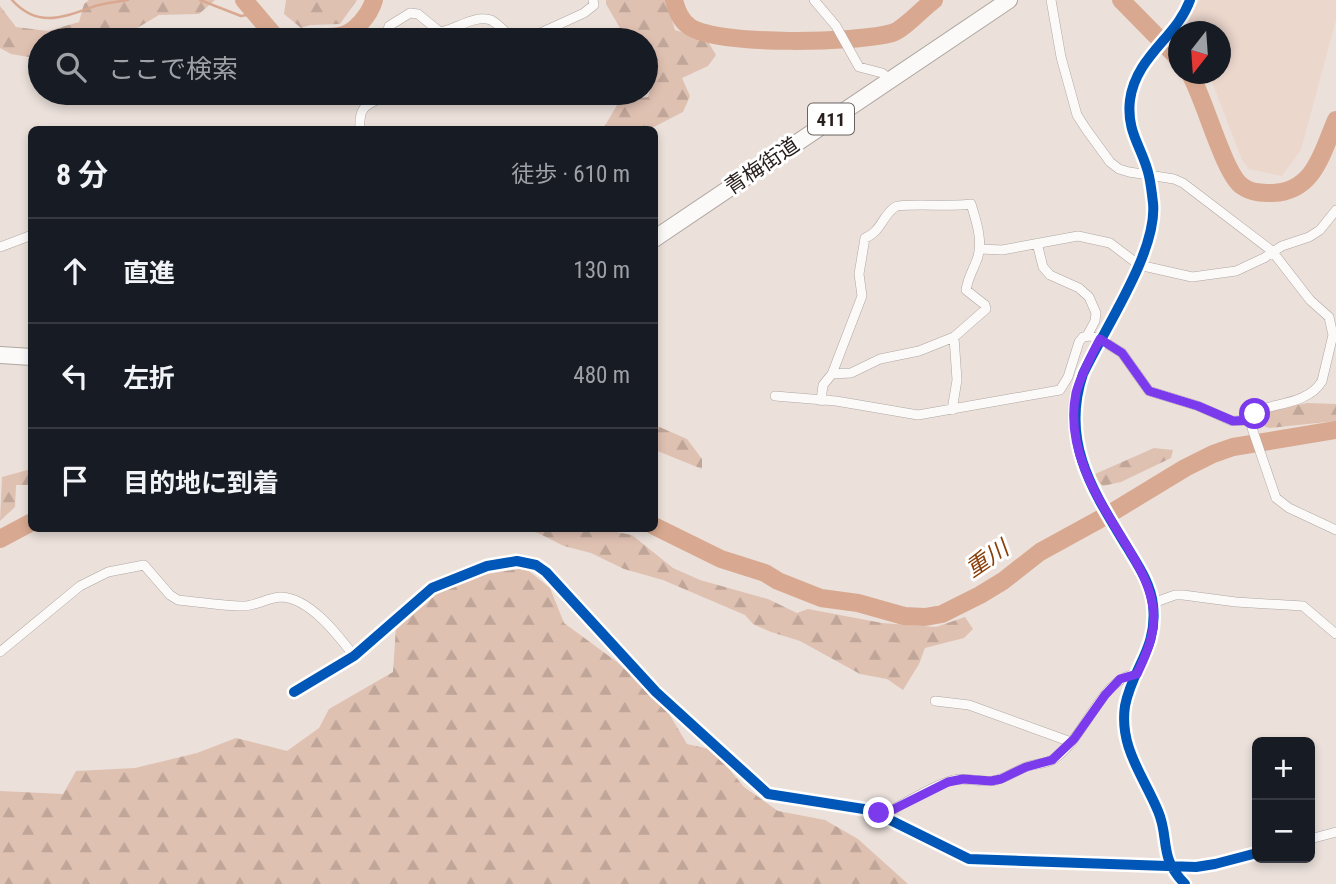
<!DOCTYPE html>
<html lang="ja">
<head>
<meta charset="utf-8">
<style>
	body { margin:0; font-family:"Roboto Condensed","Noto Sans JP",sans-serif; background:#242831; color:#f1f3f6 }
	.controls { position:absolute; right:21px; bottom:21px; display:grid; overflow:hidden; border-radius:10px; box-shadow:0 4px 10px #0003 }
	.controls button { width:63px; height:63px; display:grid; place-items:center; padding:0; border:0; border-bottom:2px solid #363941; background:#171b24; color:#f1f3f6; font:35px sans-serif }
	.compass { position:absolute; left:1168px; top:21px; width:63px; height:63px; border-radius:50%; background:#171b24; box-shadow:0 4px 10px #0003; rotate:197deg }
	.stop { position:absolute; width:21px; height:21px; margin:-16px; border:5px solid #7c3aed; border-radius:50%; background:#fff }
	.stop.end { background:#7c3aed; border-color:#fff; box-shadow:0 2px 7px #0008 }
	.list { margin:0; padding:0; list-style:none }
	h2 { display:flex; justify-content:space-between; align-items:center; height:91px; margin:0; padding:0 28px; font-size:30px }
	h2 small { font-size:23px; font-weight:400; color:#9ea1a6 }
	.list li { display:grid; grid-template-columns:46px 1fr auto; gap:21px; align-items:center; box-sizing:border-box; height:105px; padding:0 28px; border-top:2px solid #363941 }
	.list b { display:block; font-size:26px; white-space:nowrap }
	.list em { font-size:23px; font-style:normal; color:#9ea1a6 }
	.icon { flex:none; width:38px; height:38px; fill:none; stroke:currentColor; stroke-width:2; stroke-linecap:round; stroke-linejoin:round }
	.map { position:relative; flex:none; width:1336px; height:884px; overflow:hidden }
	.search { position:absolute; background:#171b24; box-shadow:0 4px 10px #0003; left:28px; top:28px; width:630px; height:77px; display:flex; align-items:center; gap:18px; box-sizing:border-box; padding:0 24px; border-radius:38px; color:#9ea1a6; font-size:26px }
	.panel { position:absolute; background:#171b24; box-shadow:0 4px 10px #0003; left:28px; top:126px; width:630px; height:406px; border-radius:10px }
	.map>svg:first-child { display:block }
</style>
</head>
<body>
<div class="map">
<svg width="1336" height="884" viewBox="0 0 1336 884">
	<defs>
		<pattern id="forest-firs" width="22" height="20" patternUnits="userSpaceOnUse" patternTransform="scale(1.75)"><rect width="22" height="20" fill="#dfc1b2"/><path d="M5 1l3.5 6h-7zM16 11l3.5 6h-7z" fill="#bfa698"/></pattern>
	</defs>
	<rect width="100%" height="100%" fill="#ebe0da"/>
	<path fill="#ecd7cd" d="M1200 0H1336V20L1301 150 1282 176 1249 169 1242 160 1209 74H1220V32L1179 31Z"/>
	<path fill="url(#forest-firs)" d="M89 0H215L199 14 159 15 117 40H40V59L11 54 0 48V6L16 27 48 31 79 22 84 4Z
		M286 0H357L340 24 310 25 301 28 284 14Z
		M606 0H666L675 30 707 40 716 55 708 66 682 78 690 96 683 112 650 129H603L620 100 648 97 653 78 646 56V40H632L620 28 606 4Z
		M1307 403 1336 404V421L1269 428 1258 424 1261 413Z
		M655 425 687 439 702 459V469L655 450Z
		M1154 448 1173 450 1171 458 1121 482 1103 486 1097 481 1095 474Z
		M31 469V485H16L15 507 0 521 2 477Z
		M522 529H601L632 535 673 568 700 580 768 599 797 613 808 609 882 623 936 627 965 617 973 629 964 638 925 648 919 664 903 690 887 679 860 674 800 641 771 632 753 624 745 615 663 580 624 569 591 553 564 546 538 533Z
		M525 568 550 588 564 623 617 662 665 707 687 744 713 750 744 787 778 811 825 820 858 839 908 884H0V791L63 794 76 771 135 768 197 753 236 738 287 751 319 728 329 709 393 672 396 627 437 587 487 574Z"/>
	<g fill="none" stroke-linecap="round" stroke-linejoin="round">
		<path stroke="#d8a990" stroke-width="2.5" d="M12 0C38 29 64 17 95 6 105 3 117 2 128 0
			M200 0 241 16 257 13"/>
		<path stroke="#d8a990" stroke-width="18" d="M244 0 278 40
			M674 0C677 11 680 20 690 27 720 46 856 43 892 33 903 30 923 8 934 0
			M1121 0 1178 58
			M305 40C317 34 326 39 339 36 355 34 370 14 374 0
			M1190 74C1204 97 1224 174 1242 186 1251 193 1263 193 1273 193 1315 191 1322 152 1336 120
			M654 526 721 559 765 573 778 581 821 598 858 603 904 616 925 617 942 614 980 595 1003 581 1040 552 1111 513 1185 468 1213 454 1233 447 1336 430
			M0 539 32 522"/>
		<g stroke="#aea6a1" stroke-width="10">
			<path id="street" d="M814 0 836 26 859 67 882 73 890 79
				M1051 0 1061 57 1077 115 1086 129 1110 162 1119 169 1129 172 1174 179 1183 183 1272 251 1310 300 1329 317 1333 335 1322 381C1310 402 1280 403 1259 410L1252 420V428L1276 498 1289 508 1336 530
				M385 40 389 26 410 13 418 14 440 32C455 30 475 14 491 20 502 26 507 37 519 40
				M525 40 584 13 594 5 593 0
				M360 130C358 101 371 105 391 93
				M1037 243 1043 267 1050 275 1079 288 1089 297 1096 313 1095 321 1087 336
				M0 247 32 235
				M980 249 1002 250 1078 236 1110 243 1139 265 1192 277 1236 271 1264 258 1282 246 1309 237 1320 230 1336 210
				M832 374 851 373 880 359 919 351 954 337
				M775 396 836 401 918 415 1060 390 1068 377 1079 342 1083 337 1090 336 1100 339 1122 353 1149 391 1198 406 1232 421 1252 420
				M821 401 823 385 832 374 862 296 859 274 865 238C881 232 882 216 895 207 901 203 956 207 971 204 977 223 984 244 976 262 972 272 968 278 966 290L985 305 986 309 954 337 957 380 952 410
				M1153 603 1175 595H1183L1236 602 1303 606 1336 634
				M0 652 80 586 108 572 144 565 170 595 178 600C200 602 222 606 243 606 256 606 267 598 280 597 309 597 338 635 354 656
				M294 692 354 656 432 588 487 566 517 561 536 565 546 572 656 692 768 794 870 810 969 859 1196 867 1215 864 1257 853
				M935 701 969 705 1071 742
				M886 816 890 811C910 801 931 786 953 780 966 777 978 782 991 781 1004 780 1014 771 1026 767 1034 764 1044 764 1052 760 1083 743 1102 675 1137 674
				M1310 839 1336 832"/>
		</g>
		<g stroke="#aea6a1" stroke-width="14">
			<path id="secondary" d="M1185 884C1158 857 1170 839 1158 811 1143 775 1119 747 1125 706 1132 668 1158 649 1153 605 1151 584 1138 565 1127 547 1093 491 1060 442 1083 374 1104 329 1158 251 1153 203 1152 194 1151 185 1149 176 1143 148 1126 133 1130 100 1136 56 1177 37 1190 0"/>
		</g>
		<g stroke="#aea6a1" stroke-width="18">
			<path id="highway" d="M654 239 1009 0
				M0 355 32 357"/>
		</g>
		<use href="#street" stroke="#fcfaf9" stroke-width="9"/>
		<use href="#secondary" stroke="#fcfaf9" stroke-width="12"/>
		<use href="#highway" stroke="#fcfaf9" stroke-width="16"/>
		<g stroke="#fff" stroke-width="15">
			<path id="cycleway" d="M294 692 354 656 432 588 487 566 517 561 536 565 546 572 656 692 768 794 870 810 969 859 1196 867 1215 864 1257 853
				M1185 884C1158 857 1170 839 1158 811 1143 775 1119 747 1125 706 1132 668 1158 649 1153 605 1151 584 1138 565 1127 547 1093 491 1060 442 1083 374 1104 329 1158 251 1153 203 1152 194 1151 185 1149 176 1143 148 1126 133 1130 100 1136 56 1177 37 1190 0"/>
		</g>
		<use href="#cycleway" stroke="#0057b8" stroke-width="10"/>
	</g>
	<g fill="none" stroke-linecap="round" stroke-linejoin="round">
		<path stroke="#7c3aed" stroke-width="9" d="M879 813 886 816 890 811 948 782 963 779 991 781 1001 779 1026 767 1052 760 1074 739 1105 695 1120 679 1137 674C1148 651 1158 628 1152 602 1148 582 1138 565 1128 548 1100 502 1064 450 1076 393 1081 374 1091 356 1100 339L1122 353 1149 391 1198 406 1233 421 1252 420 1255 414"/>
	</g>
	<g text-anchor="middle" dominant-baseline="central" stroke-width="6" stroke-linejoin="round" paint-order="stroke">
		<rect fill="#fff" stroke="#686360" stroke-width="2" x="808" y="103.5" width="46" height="31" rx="5"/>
		<g font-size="19" font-weight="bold" fill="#28201c">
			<text x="831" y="119">411</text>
		</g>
		<g font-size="21" fill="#28201c" stroke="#fff">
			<text transform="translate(762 166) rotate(-34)">青梅街道</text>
		</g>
		<g font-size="23" font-style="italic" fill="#8a3f09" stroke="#fff">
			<text transform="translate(987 559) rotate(-34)">重川</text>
		</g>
	</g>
</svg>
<div class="controls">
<button>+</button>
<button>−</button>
</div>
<svg class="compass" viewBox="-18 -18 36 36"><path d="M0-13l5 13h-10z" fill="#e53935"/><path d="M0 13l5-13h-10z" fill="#9ea1a6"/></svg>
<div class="stop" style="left:1255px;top:414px"></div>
<div class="stop end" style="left:879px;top:813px"></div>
<div class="search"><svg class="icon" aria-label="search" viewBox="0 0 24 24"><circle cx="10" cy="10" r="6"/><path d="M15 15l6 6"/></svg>ここで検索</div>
<section class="panel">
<h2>8 分<small>徒歩 · 610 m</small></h2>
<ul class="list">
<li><svg class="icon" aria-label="ahead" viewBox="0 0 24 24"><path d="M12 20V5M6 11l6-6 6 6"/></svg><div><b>直進</b></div><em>130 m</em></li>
<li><svg class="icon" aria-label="left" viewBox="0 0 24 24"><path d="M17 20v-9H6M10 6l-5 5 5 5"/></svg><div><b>左折</b></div><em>480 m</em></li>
<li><svg class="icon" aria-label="arrive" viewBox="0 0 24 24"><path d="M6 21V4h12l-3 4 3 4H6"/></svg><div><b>目的地に到着</b></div></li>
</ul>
</section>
</div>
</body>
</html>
